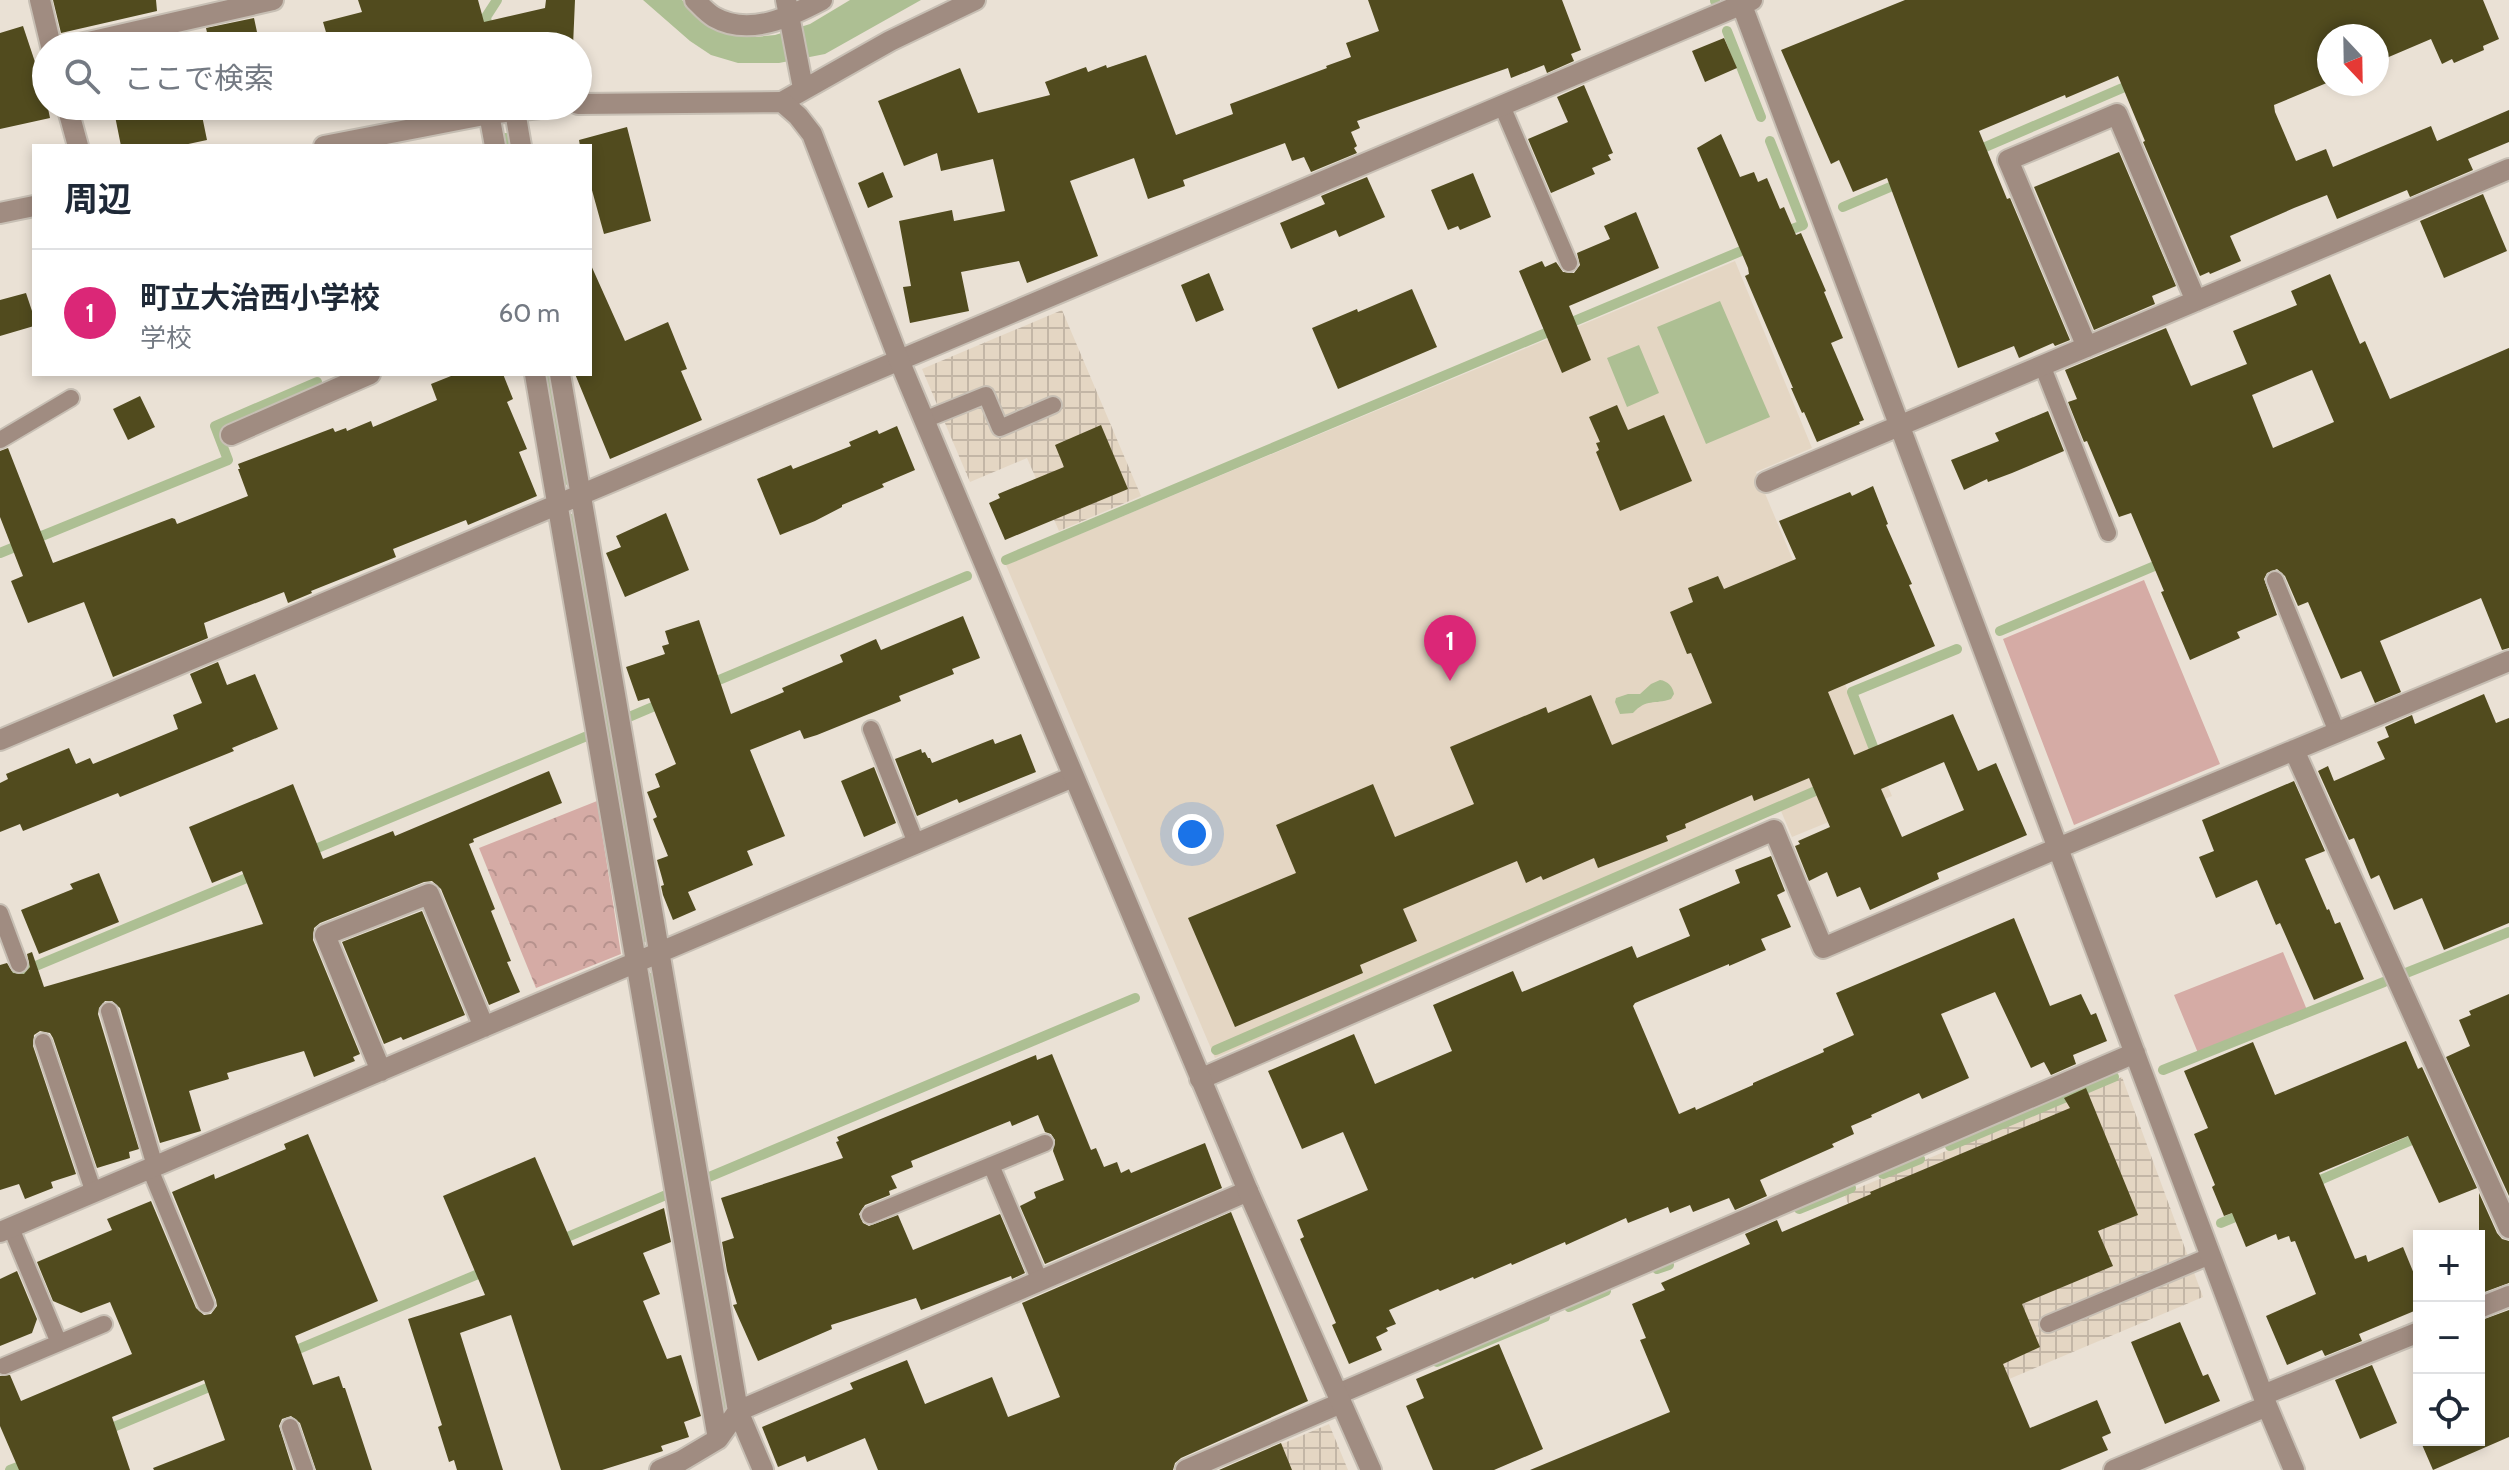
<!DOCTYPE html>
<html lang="ja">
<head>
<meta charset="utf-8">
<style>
	body { margin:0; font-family:Cabin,"Noto Sans JP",sans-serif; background:#f6f6f7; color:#1f2937 }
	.controls { position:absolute; right:24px; bottom:24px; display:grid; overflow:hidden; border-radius:0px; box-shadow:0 4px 12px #0003 }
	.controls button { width:72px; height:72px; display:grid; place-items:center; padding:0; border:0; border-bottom:2px solid #e0e1e3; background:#fff; color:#1f2937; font:40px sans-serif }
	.compass { position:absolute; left:2317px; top:24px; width:72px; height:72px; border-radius:50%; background:#fff; box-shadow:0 4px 12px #0003; rotate:158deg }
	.you { position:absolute; left:1192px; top:834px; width:28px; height:28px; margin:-20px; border:6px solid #fff; border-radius:50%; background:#1a73e8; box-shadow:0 0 0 12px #1a73e833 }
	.badge { display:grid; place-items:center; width:52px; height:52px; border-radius:50%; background:#db2777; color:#fff; font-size:26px; font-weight:700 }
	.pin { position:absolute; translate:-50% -66px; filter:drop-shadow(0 2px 4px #0008) }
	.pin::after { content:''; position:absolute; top:42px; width:28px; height:24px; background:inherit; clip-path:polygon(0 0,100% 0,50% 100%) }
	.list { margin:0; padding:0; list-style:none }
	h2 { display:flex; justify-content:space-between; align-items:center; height:104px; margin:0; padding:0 32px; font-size:34px }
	h2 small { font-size:26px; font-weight:400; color:#747a83 }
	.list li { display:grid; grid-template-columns:52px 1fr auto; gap:24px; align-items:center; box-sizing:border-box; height:128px; padding:0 32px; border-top:2px solid #e0e1e3 }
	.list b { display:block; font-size:30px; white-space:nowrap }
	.list p { margin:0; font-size:26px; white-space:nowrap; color:#747a83 }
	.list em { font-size:26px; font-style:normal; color:#747a83 }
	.icon { flex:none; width:44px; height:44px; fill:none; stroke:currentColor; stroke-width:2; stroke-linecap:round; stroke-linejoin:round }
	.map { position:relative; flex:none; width:2509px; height:1470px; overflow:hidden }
	.search { position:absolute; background:#fff; box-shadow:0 4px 12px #0003; left:32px; top:32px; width:560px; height:88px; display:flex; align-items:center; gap:20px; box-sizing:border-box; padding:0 28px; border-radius:44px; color:#747a83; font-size:30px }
	.panel { position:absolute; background:#fff; box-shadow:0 4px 12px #0003; left:32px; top:144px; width:560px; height:232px; border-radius:0px }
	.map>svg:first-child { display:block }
</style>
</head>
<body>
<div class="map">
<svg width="2509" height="1470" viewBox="0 0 2509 1470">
	<defs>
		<pattern id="industrial-grid" width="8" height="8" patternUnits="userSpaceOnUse" patternTransform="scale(2)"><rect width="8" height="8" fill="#e4d6c3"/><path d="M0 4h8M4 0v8" fill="none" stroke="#c3b6a6"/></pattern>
		<pattern id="park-crowns" width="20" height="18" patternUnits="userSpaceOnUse" patternTransform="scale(2)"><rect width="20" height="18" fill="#d5aba5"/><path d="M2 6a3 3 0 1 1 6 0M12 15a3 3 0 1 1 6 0" fill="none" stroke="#b6928d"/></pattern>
	</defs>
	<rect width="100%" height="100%" fill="#eae1d5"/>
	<path fill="#e4d6c3" d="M1735 261 1812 448 1756 472 1892 796 1792 837 1781 811 1215 1058 1006 565Z"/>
	<path fill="url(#industrial-grid)" d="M1062 310 1141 496 1059 531 1027 458 970 482 922 369Z
		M2122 1077 2203 1297 1884 1432 1894 1313 1844 1194Z
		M1329 1424 1348 1470H1220Z"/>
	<path fill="#d5aba5" d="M2144 580 2220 764 2074 825 2003 639Z
		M2283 952 2307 1010 2198 1053 2174 995Z"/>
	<path fill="url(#park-crowns)" d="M597 801 621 954 536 988 479 848Z"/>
	<path fill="#adbf93" d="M643 0H682L712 27 736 35 756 37 775 35 810 24 850 0H921L825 54 779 63H738L711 55 690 41Z
		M1720 301 1770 417 1706 444 1657 327Z
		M1639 345 1659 393 1627 407 1607 358Z
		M1660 680C1668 681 1673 687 1674 694L1671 699C1654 705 1647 698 1633 713L1620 714 1615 702 1616 698 1628 694H1640L1651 684Z"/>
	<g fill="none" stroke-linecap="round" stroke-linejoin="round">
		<path stroke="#adbf93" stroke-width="10" d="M1715 0V1
			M1727 31 1761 117
			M491 46 486 17 497 0
			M506 138 507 146
			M1770 141 1803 225 1782 233
			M1976 151 2134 83
			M1843 207 1902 182
			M547 374 565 480
			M572 519 610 726 644 937
			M0 553 228 460 215 426 317 382
			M1006 560 1753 246
			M2000 631 2164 562
			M707 685 967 576
			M629 717 662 703
			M1877 757 1852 692 1957 649
			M308 852 587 736
			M2406 973 2509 932
			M651 978 724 1408
			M0 981 256 874
			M1216 1050 1827 786
			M2163 1070 2384 982
			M1950 1146 2114 1077
			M1883 1174 1920 1159
			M709 1177 1135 998
			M2311 1184 2421 1136
			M1799 1209 1851 1188
			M2221 1223 2245 1213
			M558 1241 666 1195
			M1657 1269 1669 1265
			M1569 1307 1606 1291
			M289 1353 488 1270
			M1437 1362 1545 1317
			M104 1431 219 1383
			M10 1470 31 1462"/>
	</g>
	<path fill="#514b1e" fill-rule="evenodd" d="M53 0H156L157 11 61 33Z
		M358 0H478L484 22 545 8 546 0H575L573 46 534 44V46H330L323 22 362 12Z
		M1368 0H1562L1581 50 1571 54 1574 61 1547 73 1544 65 1511 78 1508 68 1357 121 1360 128 1351 132 1357 146 1354 148 1357 153 1311 172 1304 157 1292 161 1285 143 1183 180 1185 186 1148 199 1134 158 1070 181 1098 256 1027 283 1019 261 961 272 969 311 910 323 903 287 911 286 899 221 952 210 954 221 1005 211 993 159 941 171 937 153 904 166 878 101 960 68 978 113 1050 95 1045 82 1086 67 1088 72 1106 65 1107 68 1146 55 1176 135 1233 114 1230 104 1327 68 1326 66 1351 57 1346 43 1379 31Z
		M1905 0H2483L2499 39 2483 46 2484 50 2454 63 2452 59 2442 64 2431 39 2377 62V36H2329V82L2274 105 2275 112 2296 161 2326 149 2333 167 2431 126 2437 141 2509 110V142L2468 159 2473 170 2410 197 2407 190 2337 219 2327 195 2294 208 2230 236 2241 261 2210 274 2209 272 2200 276 2143 142 2145 141 2118 76 2066 98 2065 95 1979 131 2007 199 2010 198 2070 340 2055 346 2053 343 2019 358 2014 346 1958 368 1887 178 1853 192 1839 160 1831 164 1781 50Z
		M254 18 260 46H210L206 28Z
		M23 26 44 89 50 118 0 129V33Z
		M1724 38 1737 68 1705 82 1692 51Z
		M1584 85 1613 153 1608 155 1611 160 1592 168 1595 174 1551 193 1528 139 1568 122 1557 97Z
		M113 106H200L207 140 179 146H121Z
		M627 127 651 221 604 234 590 183V146H580L579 140Z
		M1721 134 1740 177 1754 172 1758 182 1767 178 1780 209 1784 207 1796 235 1801 233 1826 291 1824 292 1843 338 1831 343 1864 420 1859 422 1860 424 1817 442 1804 412 1802 413 1791 388H1793L1745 276 1749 274 1748 268 1697 148Z
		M2119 152 2176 286 2152 296 2155 304 2094 330 2034 187Z
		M883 172 893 197 868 208 858 183Z
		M1473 173 1491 217 1460 230 1458 226 1448 230 1431 190Z
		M1367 177 1385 217 1339 237 1336 230 1291 249 1280 223 1325 204 1321 196Z
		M2483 194 2507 251 2444 278 2420 221Z
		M1636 212 1659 268 1569 306 1591 360 1562 373 1519 271 1542 261 1545 267 1556 262 1563 272 1574 273 1580 265 1577 253 1610 239 1604 226Z
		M590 263 625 341 668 322 687 369 681 371 702 420 610 459 575 374H590Z
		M1209 273 1224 310 1196 322 1181 285Z
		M2330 274 2360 344 2365 341 2390 399 2509 348V648L2502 650 2481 598 2380 641 2401 692 2375 703 2361 671 2341 679 2308 602 2298 606 2285 576 2277 569 2267 573 2264 579 2277 615 2237 632 2240 638 2190 660 2161 592 2164 591 2131 513 2119 517 2087 441 2084 442 2068 402 2077 399 2065 370 2166 328 2191 386 2247 364 2233 331 2297 305 2291 291ZM2312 370 2334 422 2273 448 2252 395Z
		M1412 289 1437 347 1338 389 1312 328 1357 309 1358 312Z
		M26 293 34 317V326L0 336V300Z
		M456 374H503L513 399 507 402 527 449 519 452 537 496 468 525 466 520 393 549 396 557 311 591 312 593 288 603 284 592 204 623 208 638 113 677 84 602 28 623 11 581 23 576 0 517V451L8 448 53 563 172 518 175 519 177 524 248 496 238 469H240L238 464 333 428 335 432 346 428 347 431 371 421 373 427 437 400 431 384Z
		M140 396 155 427 128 440 113 409Z
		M1617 405 1628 430 1664 415 1692 481 1620 511 1596 452 1599 450 1596 443 1600 442 1589 417Z
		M2048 411 2064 451 2012 473 1988 482 1987 479 1964 490 1951 460 1999 441 1995 433Z
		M1101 425 1128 489 1005 540 989 503 1000 498 998 494 1064 467 1055 445Z
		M897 426 915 470 882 484 884 487 842 505V507L815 521 780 535 757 479 791 465 793 469 851 446 849 442 877 430 879 434Z
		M1873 486 1888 524 1886 525 1912 584 1909 585 1935 646 1828 692 1854 755 1953 714 1978 771 1996 763 2027 835 1937 873 1939 879 1870 910 1860 887 1837 897 1827 872 1809 881 1795 846 1800 844 1798 841 1830 827 1809 778 1754 801 1752 795 1685 824 1686 828 1666 836 1668 841 1598 868 1594 858 1543 880 1541 876 1526 883 1517 861 1403 909 1417 941 1360 965 1363 973 1235 1027 1188 918 1296 873 1276 825 1373 784 1395 837 1474 804 1450 747 1546 707 1548 713 1591 695 1612 745 1712 703 1691 653 1687 654 1670 612 1693 602 1688 588 1718 576 1724 589 1796 559 1779 521 1850 492 1852 496ZM1944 762 1964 810 1902 837 1881 789Z
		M666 513 689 570 625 597 606 553 621 547 616 536Z
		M963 616 980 658 952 669 954 674 899 696 901 701 817 735 804 739 800 730 750 750 785 836 747 851 753 865 688 892 696 910 673 920 663 895 661 886 664 885 657 860 668 856 653 819 657 817 647 792 660 787 655 774 676 764 649 698 638 701 626 667 665 654 662 646 669 644 665 631 699 620 731 714 784 692 782 688 843 662 840 655 876 639 881 650Z
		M218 662 227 685 255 674 278 729 232 748 234 751 120 797 118 793 23 831 20 824 0 832V783L8 779 6 774 69 748 76 764 90 758 93 764 178 729 173 715 202 703 190 674Z
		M2484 694 2496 723 2509 718V923L2444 950 2422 898 2394 910 2379 875 2371 879 2354 838 2349 840 2318 771 2328 766 2334 781 2385 759 2377 742 2389 737 2385 727 2412 715 2415 724Z
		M1021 734 1036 772 959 803 957 799 917 816 895 759 921 749 922 753 925 752 928 758H930L932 763 993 739 995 744Z
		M874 767 896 823 864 837 841 781Z
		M549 771 562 803 473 839 474 842 469 844 495 909 491 911 511 961 507 962 520 992 489 1005 441 889 432 881 424 882 320 923 314 928 313 940 360 1054 353 1057 355 1061 314 1077 304 1051 227 1073 229 1079 189 1091 201 1131 160 1143 120 1008 112 1001H105L99 1008 98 1014 139 1149 129 1152 130 1158 97 1168 53 1038 50 1033 40 1031 34 1035 33 1046 76 1174 51 1182 53 1188 25 1199 19 1184 0 1190V965L7 963 13 973 24 974 30 967 27 954 32 952 44 987 263 924 242 871 212 883 189 827 293 784 323 859 393 831 395 836Z
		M2294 781 2325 851 2305 859 2327 910 2329 909 2335 924 2340 922 2364 979 2314 1000 2280 923 2276 925 2257 880 2216 898 2199 857 2214 851 2202 820Z
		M1771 856 1785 891 1777 895 1791 927 1761 939 1766 950 1729 966V964L1635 1003 1633 1006 1679 1114 1695 1107 1696 1110 1753 1085V1083L1824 1052 1823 1049 1854 1035 1836 993 2014 918 2050 1006 2081 994 2091 1015 2096 1013 2107 1041 2073 1055 2076 1064 2051 1075 2044 1062 2031 1068 1995 992 1941 1014 1969 1078 1922 1099 1919 1093 1871 1115 1872 1117 1851 1126 1854 1134 1832 1144 1834 1147 1760 1180 1767 1196 1735 1210 1729 1198 1693 1212 1690 1205 1670 1213 1668 1207 1628 1223 1626 1218 1566 1245 1565 1242 1512 1265 1511 1263 1474 1279 1473 1277 1440 1291 1438 1289 1389 1310 1396 1324 1386 1328 1388 1331 1376 1337 1382 1350 1349 1364 1332 1325 1336 1323 1300 1239 1304 1237 1297 1220 1368 1190 1343 1132 1302 1149 1268 1071 1354 1034 1375 1084 1452 1051 1433 1005 1513 971 1522 992 1632 946 1637 958 1690 936 1679 909 1740 883 1735 870Z
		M99 873 119 922 39 954 21 910 73 889 70 884Z
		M422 911 465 1015 403 1040 401 1037 384 1044 342 942Z
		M2509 994V1196L2446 1057 2470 1046 2459 1020 2471 1015 2469 1011Z
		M2406 1041 2418 1069 2422 1067 2477 1188 2439 1203 2408 1136 2319 1173 2355 1259 2366 1255 2368 1262 2403 1247 2419 1286V1309L2359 1334 2362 1341 2325 1356 2322 1350 2287 1365 2266 1316 2316 1294 2295 1241 2291 1242 2289 1236 2278 1240 2276 1234 2246 1247 2232 1213 2224 1216 2212 1187 2215 1185 2194 1134 2208 1128 2184 1071 2253 1042 2275 1095Z
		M1052 1054 1091 1150 1096 1148 1104 1167 1117 1162 1121 1173 1129 1169 1131 1173 1205 1143 1222 1188 1045 1264 1020 1206 1036 1198 1034 1192 1064 1180 1053 1151 1055 1140 1051 1134 1045 1132 1038 1115 1012 1126 1010 1121 911 1161 913 1167 891 1176 897 1188 889 1191 890 1195 865 1205 859 1214 863 1223 869 1226 898 1215 913 1250 1000 1214 1025 1273 1012 1279 1011 1276 921 1310 916 1298 831 1325 832 1329 758 1361 733 1305 737 1304 727 1271 722 1242 734 1238 721 1198 843 1158 836 1142 839 1141 837 1137 1036 1055 1037 1060Z
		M2086 1088 2138 1215 2098 1231 2113 1266 2022 1304 2040 1347 2003 1364 2030 1428 2097 1400 2111 1433 2102 1437 2108 1450 2060 1470H1530L1670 1412 1640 1340 1646 1338 1632 1304 1665 1290 1661 1283 1750 1244 1745 1234 1777 1220 1782 1232 1871 1194 1870 1192 2070 1108 2064 1098Z
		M308 1134 378 1301 295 1336 313 1385 339 1376 343 1388H345L372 1470H316L300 1423 291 1416 282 1419 279 1426 293 1470H154L153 1468 225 1440 204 1380 112 1417 130 1470H19L0 1426V1376L10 1375 21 1401 132 1354 110 1302 81 1313 53 1301 37 1262 112 1230 107 1219 151 1201 196 1308 204 1315 211 1314 217 1306 216 1300 172 1192 214 1174 215 1179 286 1149 284 1144Z
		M535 1157 573 1246 664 1208 671 1242 643 1253 660 1294 643 1301 667 1359 681 1355 701 1416 684 1422 689 1437 661 1446 663 1451 602 1470H561L511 1315 460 1333 503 1470H457L454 1460 449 1462 438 1427 442 1425 408 1319 485 1295 443 1196Z
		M2479 1193 2497 1233 2502 1239 2509 1241V1283L2479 1294Z
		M1231 1212 1308 1401 1181 1458 1175 1463 1173 1470H878L865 1438 807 1462 805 1456 778 1467 762 1427 853 1389 850 1383 907 1360 925 1404 992 1377 1008 1417 1060 1397 1022 1303Z
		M17 1271 37 1319 32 1333 0 1346V1279Z
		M2509 1310V1437L2433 1470 2420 1440H2479V1321Z
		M2180 1322 2203 1376 2208 1374 2220 1401 2165 1424 2131 1342Z
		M1499 1344 1543 1449 1494 1470H1433L1406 1406 1424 1398 1416 1379Z
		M2372 1365 2397 1423 2360 1439 2335 1380Z
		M1281 1443 1292 1470H1219Z"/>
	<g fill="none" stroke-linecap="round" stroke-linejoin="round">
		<g stroke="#c7bfb4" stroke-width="20">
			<path id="service" d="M1502 106 1569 263
				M2042 365 2108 533
				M924 420 986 395 1000 428 1053 405
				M0 440 71 398
				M2275 580 2337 732
				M871 729 916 843
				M0 913 19 964
				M109 1011 155 1166
				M43 1042 94 1193
				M991 1165 1040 1281
				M150 1169 206 1304
				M870 1215 1045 1143
				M11 1228 59 1343
				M2048 1324 2210 1256
				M4 1366 104 1324
				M290 1427 305 1470"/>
		</g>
		<g stroke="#c7bfb4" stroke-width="24">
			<path id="minor" d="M40 0 51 46
				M695 0C701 6 707 13 714 17 749 37 790 17 822 0
				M786 0 803 88
				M1740 0 2267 1406 2294 1470
				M71 46 273 0
				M782 102 890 41 975 0
				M67 106 78 146
				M515 111 521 146
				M489 114 495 146
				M2087 347 2008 160 2117 114 2196 301
				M535 374 718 1439
				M560 374 738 1411 763 1470
				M231 435 370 374
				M1766 482 2509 169
				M0 740 1752 0
				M2294 750 2509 1228
				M381 1071 325 935 429 894 484 1027
				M1200 1079 1774 830 1823 948 2058 848 2509 661
				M0 1232 1073 777
				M2479 1308 2509 1296
				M1338 1394 2135 1053
				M2263 1395 2419 1332
				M660 1470 681 1461 718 1439 738 1411 1248 1191
				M1186 1470 1341 1403
				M2114 1470 2267 1406"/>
		</g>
		<g stroke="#c7bfb4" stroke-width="24">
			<path id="tertiary" d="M578 104 782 102 798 116 812 134 899 360 1248 1191 1371 1470
				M324 146 489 114 557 106
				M0 213 34 206"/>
		</g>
		<use href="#service" stroke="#a08c81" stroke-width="16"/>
		<use href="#minor" stroke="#a08c81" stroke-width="20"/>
		<use href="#tertiary" stroke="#a08c81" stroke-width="20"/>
	</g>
</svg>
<div class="controls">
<button>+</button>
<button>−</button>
<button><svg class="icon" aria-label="locate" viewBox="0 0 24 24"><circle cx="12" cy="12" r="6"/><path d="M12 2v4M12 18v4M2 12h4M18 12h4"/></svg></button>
</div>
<svg class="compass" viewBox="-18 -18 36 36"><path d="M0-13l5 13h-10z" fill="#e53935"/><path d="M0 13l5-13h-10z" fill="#747a83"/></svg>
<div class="you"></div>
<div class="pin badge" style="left:1450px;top:681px">1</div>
<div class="search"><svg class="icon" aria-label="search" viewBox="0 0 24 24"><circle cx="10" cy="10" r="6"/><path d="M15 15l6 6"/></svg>ここで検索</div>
<section class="panel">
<h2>周辺<small></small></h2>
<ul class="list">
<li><span class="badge">1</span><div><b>町立大治西小学校</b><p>学校</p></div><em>60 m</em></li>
</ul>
</section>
</div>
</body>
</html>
